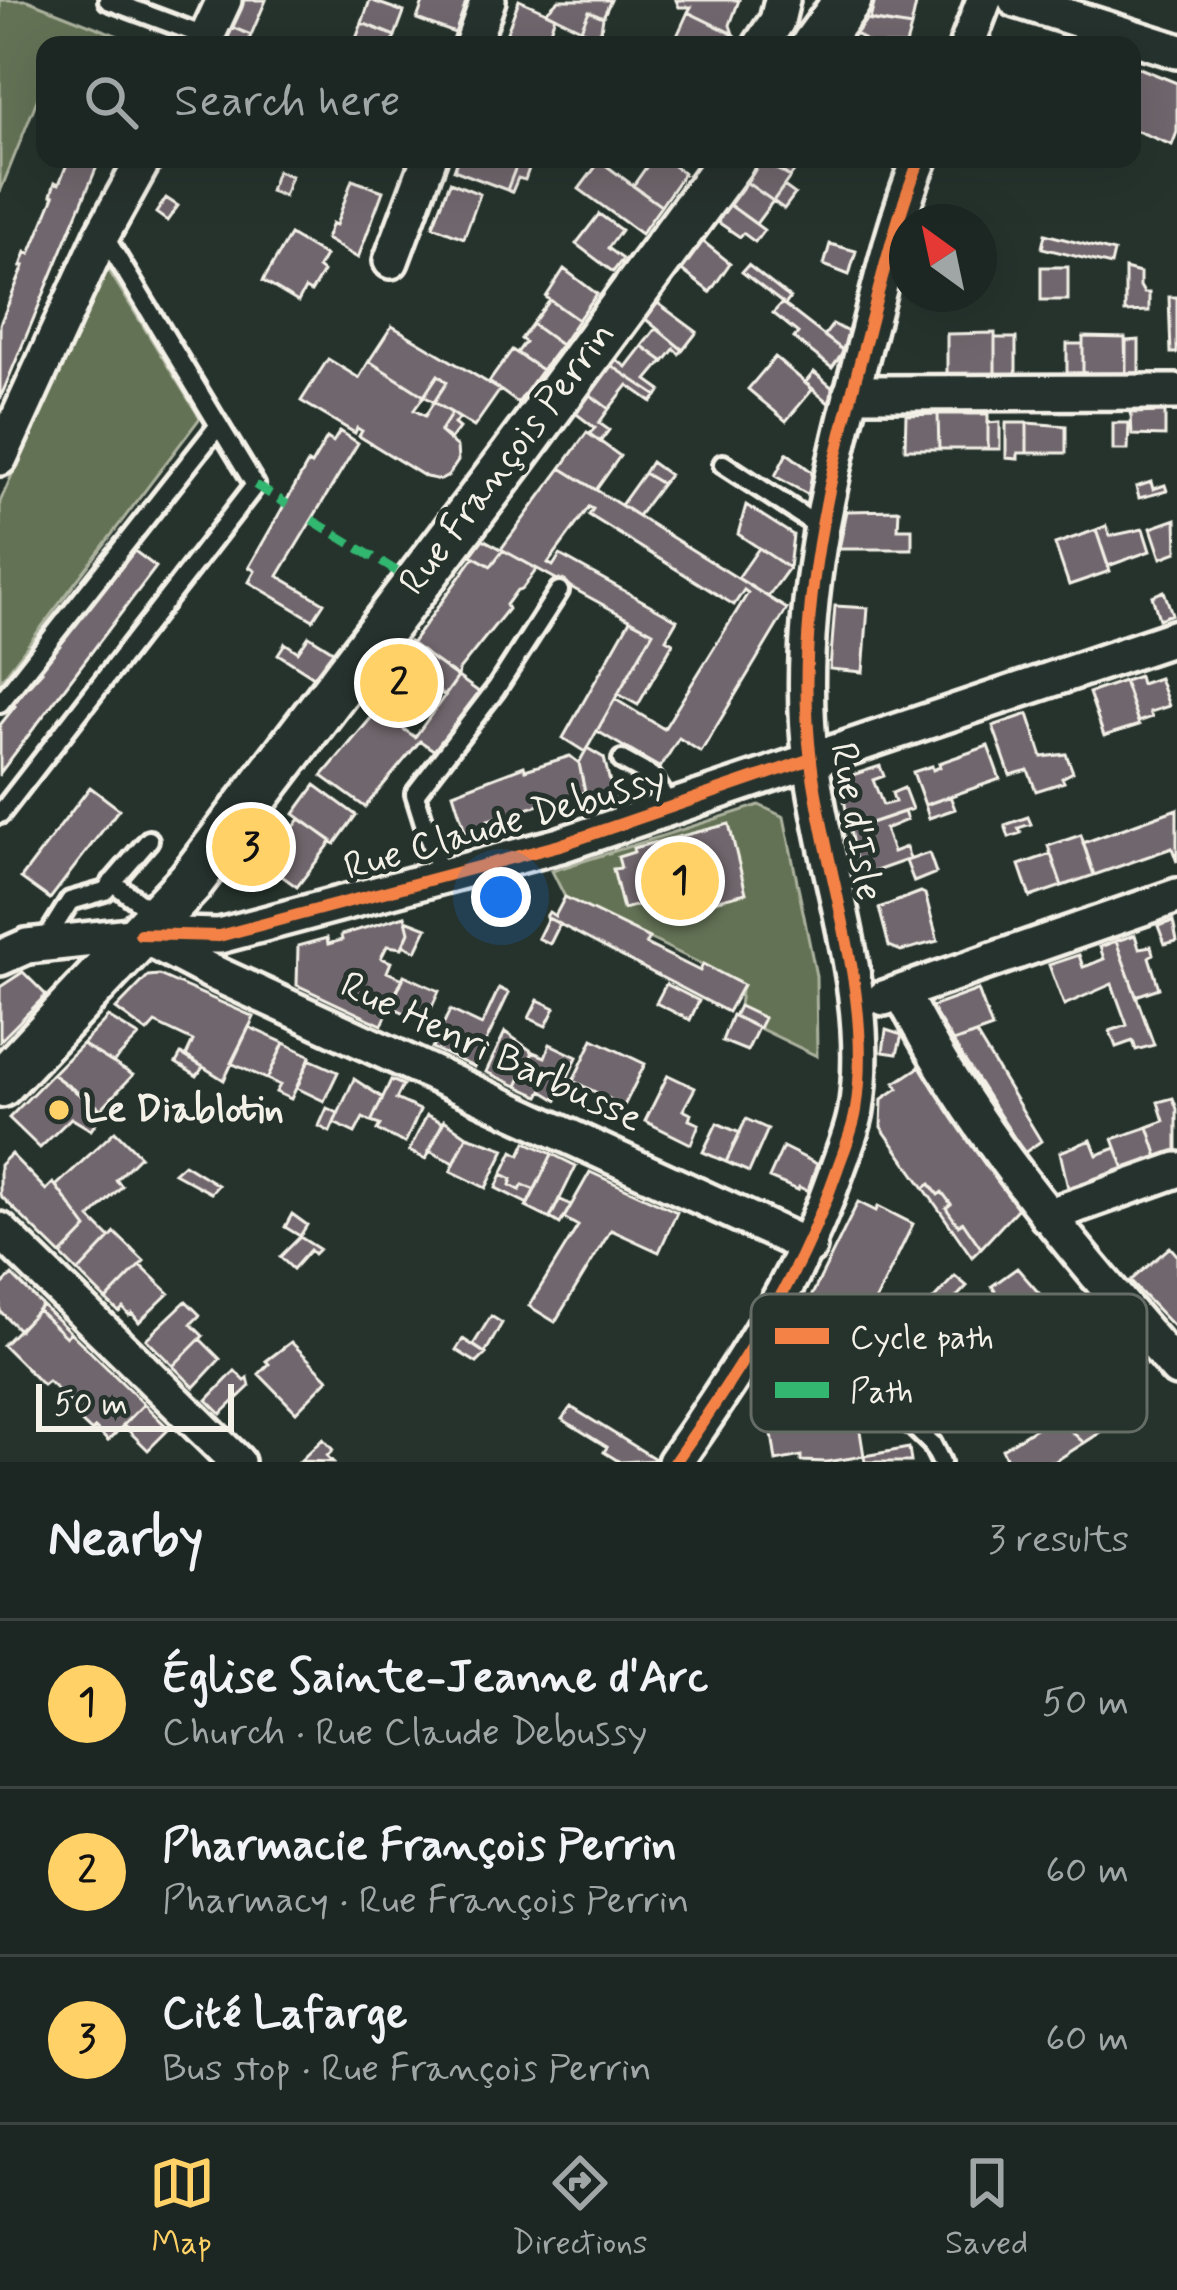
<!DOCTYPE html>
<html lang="en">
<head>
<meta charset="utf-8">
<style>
	body { margin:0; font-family:Mynerve,sans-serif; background:#252e2a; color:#f1f3f6 }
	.compass { position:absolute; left:889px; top:204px; width:108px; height:108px; border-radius:50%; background:#1c2622; box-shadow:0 12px 48px #0002; rotate:327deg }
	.scale { position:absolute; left:36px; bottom:30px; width:198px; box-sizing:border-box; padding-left:12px; border:6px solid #f4f1e8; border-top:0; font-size:33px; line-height:42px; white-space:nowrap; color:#f4f1e8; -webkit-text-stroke:9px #26332d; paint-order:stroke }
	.you { position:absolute; left:501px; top:897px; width:42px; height:42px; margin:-30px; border:9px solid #fff; border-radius:50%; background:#1a73e8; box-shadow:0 0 0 18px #1a73e833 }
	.badge { display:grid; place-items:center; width:78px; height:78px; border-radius:50%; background:#ffd166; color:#111; font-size:39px; font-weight:700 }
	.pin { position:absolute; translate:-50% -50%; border:6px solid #fff; box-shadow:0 3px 12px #0006 }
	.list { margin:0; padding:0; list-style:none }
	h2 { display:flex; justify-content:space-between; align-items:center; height:156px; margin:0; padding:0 48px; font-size:51px }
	h2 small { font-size:39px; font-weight:400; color:#a0a5a5 }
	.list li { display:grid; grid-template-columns:78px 1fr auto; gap:36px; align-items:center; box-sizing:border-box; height:168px; padding:0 48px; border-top:3px solid #3a4340 }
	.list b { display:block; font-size:45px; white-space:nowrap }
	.list p { margin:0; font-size:39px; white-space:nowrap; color:#a0a5a5 }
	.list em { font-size:39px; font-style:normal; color:#a0a5a5 }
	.icon { flex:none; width:66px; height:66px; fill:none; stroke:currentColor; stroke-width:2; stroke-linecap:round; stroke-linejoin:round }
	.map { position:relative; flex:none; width:1177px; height:1462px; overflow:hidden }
	.search { position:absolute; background:#1c2622; box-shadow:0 12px 48px #0002; left:36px; right:36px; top:36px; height:132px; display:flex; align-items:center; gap:30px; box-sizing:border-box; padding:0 42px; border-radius:24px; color:#a0a5a5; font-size:45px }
	.sheet { height:660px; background:#1c2622 }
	nav { display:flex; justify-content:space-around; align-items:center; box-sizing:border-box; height:168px; border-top:3px solid #3a4340; background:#1c2622; font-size:33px; color:#a0a5a5 }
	nav a { display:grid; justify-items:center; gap:6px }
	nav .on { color:#ffd166 }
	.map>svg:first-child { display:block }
</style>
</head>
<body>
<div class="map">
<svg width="1177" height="1462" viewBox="0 0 1177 1462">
	<rect width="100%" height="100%" fill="#26332d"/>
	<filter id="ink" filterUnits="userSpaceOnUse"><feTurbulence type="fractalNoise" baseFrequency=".00833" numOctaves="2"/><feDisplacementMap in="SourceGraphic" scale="24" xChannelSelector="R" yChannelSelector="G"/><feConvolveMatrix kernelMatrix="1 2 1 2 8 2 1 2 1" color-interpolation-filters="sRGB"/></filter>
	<g filter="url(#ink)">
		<path fill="#637254" stroke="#acb29e" stroke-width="3" d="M0 0H27L141 45H45V80L0 192Z
			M105 264 200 418 0 682V502Z
			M759 805 784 817 816 976 817 1056 759 1028 763 1018 739 1006 742 984 565 897 552 871Z"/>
		<path fill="#6f666d" stroke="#f4f1e8" stroke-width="3" d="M242 0H266L251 35 231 27Z
			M370 0 404 12 395 36 362 23Z
			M424 0H467L455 33 417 19Z
			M519 0 555 16 545 45 506 35Z
			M559 0H611L603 17 589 11 581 29 546 12Z
			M676 0H739L730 25 733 34 688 12 691 7H679Z
			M875 0H917L911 27 870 20Z
			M589 11 603 17 601 30 594 35 581 29Z
			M688 12 733 34 734 35 708 45H673Z
			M866 20 911 27 906 45H871L856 34Z
			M362 23 395 36 392 45 354 44Z
			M231 27 251 35 247 45 226 41Z
			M1132 65 1177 83V132L1172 145 1132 129Z
			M69 159H100L0 399V324L24 266H21L26 252 30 254 54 196 51 195 55 182 59 184Z
			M458 159H519L507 190 454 170Z
			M519 159 531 163 525 180 518 178 512 192 507 190Z
			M652 159H664L684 173 661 206 633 186Z
			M759 159 790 177 773 201 743 180Z
			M764 159H804L790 177Z
			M600 161 661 206 641 234 579 189Z
			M277 171 291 176 284 196 270 191Z
			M352 180 383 191 358 258 326 239 332 223 336 225Z
			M743 180 773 201 756 224 727 203Z
			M450 182 480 194 464 238 433 226Z
			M784 186 795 194 784 209 773 201Z
			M166 198 178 206 167 221 156 213Z
			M727 203 764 230 755 242 743 233 740 237 715 220Z
			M599 214 621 230 608 248 623 259 613 272 576 244Z
			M1045 234 1114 252 1111 265 1042 248Z
			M290 235 325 256 318 268 323 272 311 292 305 289 298 302 263 281Z
			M700 239 730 263 710 292 679 268Z
			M830 244 856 251 849 275 824 265Z
			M748 265 790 298 785 305 742 272Z
			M1041 267H1068V300H1041Z
			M564 269 597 294 578 320 546 297Z
			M1125 269 1140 273V286L1144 293H1149V311L1125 312Z
			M1169 297H1177V353H1171Z
			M550 300 578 320 561 345 532 324Z
			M655 301 697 332 683 350 643 317Z
			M782 303 844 351 832 368 794 338 798 333 773 313Z
			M532 324 561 345 542 370 517 353 525 342 521 339Z
			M833 324 848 332 844 351 824 336Z
			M392 326 500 390 474 427 434 402 447 382 438 375 424 396 369 361Z
			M656 328 683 350 679 354 674 349 664 362 642 346Z
			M995 333V375H947V334Z
			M1083 337 1125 338 1126 374H1083Z
			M995 338H1016V375H995Z
			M1139 340V374H1126V341Z
			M1067 344H1083V374H1067Z
			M642 346 663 361 647 380 661 390 657 396 609 364 614 358 626 367Z
			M512 350 542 370 518 403 489 382Z
			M775 357 813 389 786 421 748 389Z
			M328 359 359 378 369 361 424 396 414 410 425 416 434 402 452 413 440 432 457 447 458 461 448 476 441 480 426 477 359 436 362 431 357 428 355 433 301 401Z
			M609 364 657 396 652 402 628 385 609 409 588 393Z
			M814 372 835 390 831 405 805 383Z
			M438 375 447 382 434 402 424 396Z
			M588 393 609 409 599 423 609 430 600 442 589 434 595 428 574 412Z
			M1165 412V436L1132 435 1131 413Z
			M452 413 459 418 454 424 459 428 451 439 440 432Z
			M938 414H988V449H939Z
			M938 414 939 449H905L906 415Z
			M1000 422V449H988V423Z
			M1006 423H1027V453H1018V459L1006 458Z
			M1027 423 1066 426V453H1027Z
			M1113 423H1129L1128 450H1113Z
			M340 431 358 443 278 576 324 603 313 620 249 582 255 571 249 567 308 463 311 465 327 438 333 442Z
			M587 432 620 456 596 490 561 468Z
			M787 453 812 472 809 495 775 476Z
			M651 462 669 475 662 484 644 473Z
			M561 468 787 609 701 752 679 738 660 768 597 731 615 699 664 729 748 593 744 590 734 605 589 515 593 509 589 507 548 563 553 566 560 555 677 620 666 639 673 643 638 705 618 694 653 632 501 549Z
			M644 473 662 484 638 516 621 505Z
			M1151 482 1153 489 1165 485 1167 491 1139 498 1136 487Z
			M746 505 793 535 789 568 738 534Z
			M899 510 898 529H912V549H839L847 511Z
			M1176 519 1177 552 1161 558 1151 528Z
			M1106 526 1110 536 1143 529 1150 551 1108 566 1096 530Z
			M1096 530 1110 571 1069 585 1055 544Z
			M483 539 503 550 491 566 471 555Z
			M759 548 789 568 768 597 738 578Z
			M132 549 156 567 0 773V725L15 706 12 704 42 671 39 669 58 644 56 642 105 583 102 581Z
			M503 550 537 569 522 589 517 590 506 605 508 609 459 670 458 677 411 644 474 557 491 566Z
			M1164 591 1172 614 1159 619 1152 596Z
			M835 606 868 608 863 672 830 669Z
			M630 620 653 632 585 752 563 738Z
			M309 636 336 653 317 679 278 654 285 643 298 652Z
			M409 642 458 677 445 696 422 681 420 685 427 690 418 702 412 697 396 724 364 702Z
			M1139 676 1141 684 1159 678 1169 706 1150 712 1152 717 1138 722 1124 681Z
			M458 677 479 692 435 751 420 741 365 807 322 776 377 711 415 737Z
			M1124 681 1139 725 1104 736 1089 693Z
			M1028 714 1042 757 1066 754 1073 772 1062 778 1064 782 1036 791 1028 770 1010 775 993 726Z
			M988 746 1000 779 925 805 913 772 932 766 933 770 940 767 939 763Z
			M587 748 604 758 614 799 588 808 579 763Z
			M570 756 579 763 585 792 488 820 489 823 465 831 453 793 524 766 525 770Z
			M880 766 884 776 873 780 883 805 895 802 892 793 904 788 912 809 850 830 840 779Z
			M315 785 356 815 335 844 294 814Z
			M90 787 119 809 50 899 21 878Z
			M950 796 955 809 929 818 925 805Z
			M1177 809V862L1172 848 1094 875 1083 843Z
			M904 812 907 820 885 829 893 852 906 847 910 859 859 877 850 830Z
			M1028 817 1031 824 1018 828 1021 833 1009 837 1005 825Z
			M300 819 332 841 297 887 265 864Z
			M729 824 746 893 650 917 647 903 623 909 613 869 621 868 618 857 634 852 633 848Z
			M1081 835 1094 875 1062 886 1048 846Z
			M929 853 936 873 914 882 906 861Z
			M1051 854 1062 886 1030 897 1019 865Z
			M921 892 925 894 938 941 901 951 889 946 879 908Z
			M565 897 649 938 646 944 700 971 703 964 743 985 728 1012 546 917 549 912 555 916Z
			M405 916 409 932 402 948 387 946 381 958 391 962 387 972 403 979 382 1025 297 985 298 946 327 938 328 944 342 940 341 935Z
			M548 918 560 924 550 944 538 938Z
			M406 920 427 928 416 951 403 945 409 932Z
			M1173 921 1177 941 1165 944 1158 926Z
			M1135 935 1139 948 1151 946 1153 954 1149 957 1159 988 1136 996 1116 941Z
			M1116 941 1154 1045 1136 1050 1133 1041 1116 1047 1110 1031 1127 1025 1112 984 1064 1005 1049 965 1079 955 1083 967 1089 965 1104 959 1100 947Z
			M23 972 46 995 0 1041V987Z
			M159 975 254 1017 224 1080 186 1056 193 1041 155 1023 147 1032 116 1009 148 976Z
			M404 975 439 991 425 1022 390 1006Z
			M666 984 699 1001 690 1020 656 1003Z
			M499 988 509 993 474 1067 432 1048 450 1010 482 1025Z
			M978 990 992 1028 953 1042 931 1007Z
			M538 1000 555 1008 546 1026 529 1018Z
			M739 1006 764 1018 759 1028 734 1016Z
			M732 1015 758 1028 747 1051 722 1041Z
			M108 1017 139 1036 113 1063 82 1044Z
			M249 1027 284 1043 267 1079 231 1063Z
			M886 1030 902 1035 897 1054 883 1052Z
			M505 1032 533 1052 517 1086 486 1072Z
			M976 1034 1041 1141 1024 1153 953 1042Z
			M593 1039 645 1064 624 1106 573 1081Z
			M284 1043 311 1056 291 1099 276 1092 280 1085 267 1079Z
			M82 1044 133 1075 101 1109 52 1074Z
			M550 1044 577 1057 557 1100 542 1091 539 1096 517 1086 533 1052 545 1057Z
			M181 1054 203 1067 197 1076 176 1063Z
			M309 1059 338 1072 324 1101 297 1088Z
			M921 1066 1018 1208 981 1248 963 1222 958 1225 946 1208 951 1204 942 1192 938 1195 930 1184 924 1188 881 1127 882 1099 898 1088 895 1083Z
			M52 1074 103 1112 91 1130 71 1118 40 1148 9 1118Z
			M668 1075 695 1088 683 1110 691 1114 689 1120 699 1124 691 1144 645 1121Z
			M354 1079 383 1098 371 1122 363 1118 355 1133 334 1123Z
			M391 1080 403 1085 396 1099 420 1110 405 1143 377 1130 380 1125 371 1122Z
			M1173 1098 1177 1109V1150L1158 1157 1148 1127 1164 1121 1158 1102Z
			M327 1108 338 1113 330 1132 319 1126Z
			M427 1115 443 1123 426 1159 409 1151Z
			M746 1119 768 1129 749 1172 726 1162Z
			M444 1120 467 1136 454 1163 429 1151Z
			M717 1123 740 1133 726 1162 703 1152Z
			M1148 1127 1158 1157 1124 1169 1113 1139Z
			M115 1131 140 1156 116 1180 122 1186 90 1218 110 1238 78 1272 61 1255 87 1228 56 1186Z
			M467 1136 505 1149 486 1188 451 1171Z
			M1091 1140 1097 1155 1116 1148 1124 1169 1068 1188 1060 1152Z
			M526 1142 552 1154 535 1190 523 1185 520 1190 510 1185 512 1179 502 1174 513 1151 520 1155Z
			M783 1147 817 1164 808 1191 799 1187 798 1190 769 1178Z
			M11 1154 46 1190 53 1183 56 1186 87 1228 61 1255 0 1195V1165Z
			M552 1154 576 1166 550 1219 526 1207Z
			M184 1164 218 1185 211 1193 174 1173Z
			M590 1172 677 1212 659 1252 611 1230 555 1322 529 1306 578 1226 564 1218Z
			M502 1174 512 1179 510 1185 520 1190 523 1185 535 1190 528 1204 496 1188Z
			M930 1184 938 1195 942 1192 951 1204 946 1208 958 1225 963 1222 981 1248 972 1257 924 1188Z
			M559 1199 571 1205 560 1224 550 1218Z
			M858 1202 876 1211 878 1206 913 1224 853 1347 807 1305Z
			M292 1214 307 1225 300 1236 285 1227Z
			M115 1233 144 1261 106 1300 78 1272Z
			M300 1237 319 1249 314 1254 310 1250 293 1269 280 1257Z
			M1170 1247 1177 1255V1330L1130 1281Z
			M140 1265 169 1293 139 1322 132 1313 129 1315 123 1308 119 1312 106 1300Z
			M1017 1268 1045 1300 1013 1322 992 1286Z
			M12 1275 42 1305 19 1330 0 1311V1287Z
			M955 1276 967 1286 942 1312 931 1302Z
			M186 1301 200 1315 191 1324 203 1336 173 1366 146 1339Z
			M42 1305 70 1332 66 1337 38 1310Z
			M38 1310 66 1337 70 1332 144 1404 108 1441 95 1428 92 1432 74 1415 78 1410 48 1381 43 1385 3 1345Z
			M491 1316 502 1323 485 1353 473 1345Z
			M1059 1335 1115 1423 1084 1443 1021 1384 1033 1377 1030 1373 1036 1369 1027 1356Z
			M200 1339 220 1359 194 1387 173 1366Z
			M463 1339 486 1354 477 1363 456 1350Z
			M291 1342 328 1379 296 1412 259 1374 269 1364 266 1361Z
			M235 1371 245 1381 248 1378 250 1386 221 1414 207 1400Z
			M836 1403V1410L856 1406 864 1456 827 1462 801 1461V1456L776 1461 769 1414Z
			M144 1404 169 1429 148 1450 123 1425Z
			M571 1407 657 1460 620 1462 604 1452 607 1447 562 1419Z
			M1055 1416 1084 1443 1054 1462H1008L1002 1449Z
			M323 1439 333 1450 327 1456 333 1462 300 1461Z
			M909 1448 911 1462H865L864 1456Z"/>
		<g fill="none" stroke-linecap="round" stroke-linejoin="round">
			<g stroke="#f4f1e8" stroke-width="26">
				<path id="lane" d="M108 0 207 37
					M723 464 821 528
					M0 703 219 425
					M622 760 651 776 671 808
					M0 814 255 485 103 234
					M441 877 415 794 496 689 559 591
					M112 882 156 915
					M43 944 70 901 105 891 149 840
					M781 1299 932 1444 941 1462"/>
			</g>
			<g stroke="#f4f1e8" stroke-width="42">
				<path id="street" d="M1016 0 1177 51
					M203 45 224 0
					M472 45 488 0
					M761 45 777 21 782 0
					M967 45 984 0
					M391 261 429 159
					M851 393 1177 392
					M0 458 103 233 144 159
					M147 938 212 972 809 1247
					M0 958 27 946 140 934 219 936 560 845 1177 637
					M902 993C972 1133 1076 1251 1177 1369
					M884 998 1177 896
					M1047 1216 1177 1170
					M0 1230 237 1462
					M675 1462C740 1369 800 1278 837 1170 844 1150 853 1130 856 1110 874 992 825 877 811 761 793 617 831 470 868 332 883 273 897 215 920 159"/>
			</g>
			<g stroke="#f4f1e8" stroke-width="54">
				<path id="secondary" d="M815 45 848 0
					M0 1084 190 882 512 458 732 159"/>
			</g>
			<use href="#lane" stroke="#26332d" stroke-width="16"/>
			<use href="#street" stroke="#26332d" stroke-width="33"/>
			<use href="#secondary" stroke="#26332d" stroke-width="45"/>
			<path stroke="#33b770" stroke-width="9" stroke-dasharray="18 9" stroke-linecap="butt" d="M255 485 287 504
				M312 520 416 583"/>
			<g stroke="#26332d" stroke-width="20">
				<path id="cycleway" d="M140 934 219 936 560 845 811 759
					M675 1462C740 1369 800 1278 837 1170 844 1150 853 1130 856 1110 874 992 825 877 811 761 793 617 831 470 868 332 883 273 897 215 920 159"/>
			</g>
			<use href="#cycleway" stroke="#f48246" stroke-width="12"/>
		</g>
	</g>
	<circle fill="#ffd166" stroke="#26332d" stroke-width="4.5" cx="59" cy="1110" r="12"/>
	<g text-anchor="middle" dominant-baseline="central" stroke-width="10" stroke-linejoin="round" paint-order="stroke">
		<g font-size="39" fill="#f4f1e8" stroke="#26332d">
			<text transform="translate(508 459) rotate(-53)">Rue François Perrin</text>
			<text transform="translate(855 822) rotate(80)">Rue d'Isle</text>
			<text transform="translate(505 824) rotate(-16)">Rue Claude Debussy</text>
			<text transform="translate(491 1053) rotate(25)">Rue Henri Barbusse</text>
		</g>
		<g font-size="39" font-weight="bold" fill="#f4f1e8" stroke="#26332d" text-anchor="start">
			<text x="83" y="1110">Le Diablotin</text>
		</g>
	</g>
	<rect x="751" y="1294" width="396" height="138" rx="18" fill="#26332d" stroke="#646c65" stroke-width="3"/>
	<rect x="775" y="1328" width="54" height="16" fill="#f48246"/>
	<rect x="775" y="1382" width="54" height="16" fill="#33b770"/>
	<g font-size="33" fill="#f4f1e8">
		<text x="850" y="1348">Cycle path</text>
		<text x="850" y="1402">Path</text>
	</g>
</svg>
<svg class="compass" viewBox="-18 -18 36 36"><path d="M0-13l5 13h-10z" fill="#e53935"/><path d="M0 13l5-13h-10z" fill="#a0a5a5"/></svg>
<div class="scale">50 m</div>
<div class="you"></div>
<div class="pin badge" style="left:680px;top:881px">1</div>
<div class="pin badge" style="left:399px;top:683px">2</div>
<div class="pin badge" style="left:251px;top:847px">3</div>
<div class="search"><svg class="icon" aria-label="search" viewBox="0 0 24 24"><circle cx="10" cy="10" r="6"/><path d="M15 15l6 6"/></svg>Search here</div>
</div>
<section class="sheet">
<h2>Nearby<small>3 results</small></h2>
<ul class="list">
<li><span class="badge">1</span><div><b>Église Sainte-Jeanne d'Arc</b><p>Church · Rue Claude Debussy</p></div><em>50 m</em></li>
<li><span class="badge">2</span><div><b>Pharmacie François Perrin</b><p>Pharmacy · Rue François Perrin</p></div><em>60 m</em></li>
<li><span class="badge">3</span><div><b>Cité Lafarge</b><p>Bus stop · Rue François Perrin</p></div><em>60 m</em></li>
</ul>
</section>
<nav>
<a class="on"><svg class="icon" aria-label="map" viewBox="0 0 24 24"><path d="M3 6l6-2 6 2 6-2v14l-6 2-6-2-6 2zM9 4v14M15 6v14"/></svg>Map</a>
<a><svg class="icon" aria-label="directions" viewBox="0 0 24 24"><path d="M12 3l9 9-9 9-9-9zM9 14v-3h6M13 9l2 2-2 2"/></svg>Directions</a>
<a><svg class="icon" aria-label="saved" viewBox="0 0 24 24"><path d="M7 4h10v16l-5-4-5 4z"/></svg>Saved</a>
</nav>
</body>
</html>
